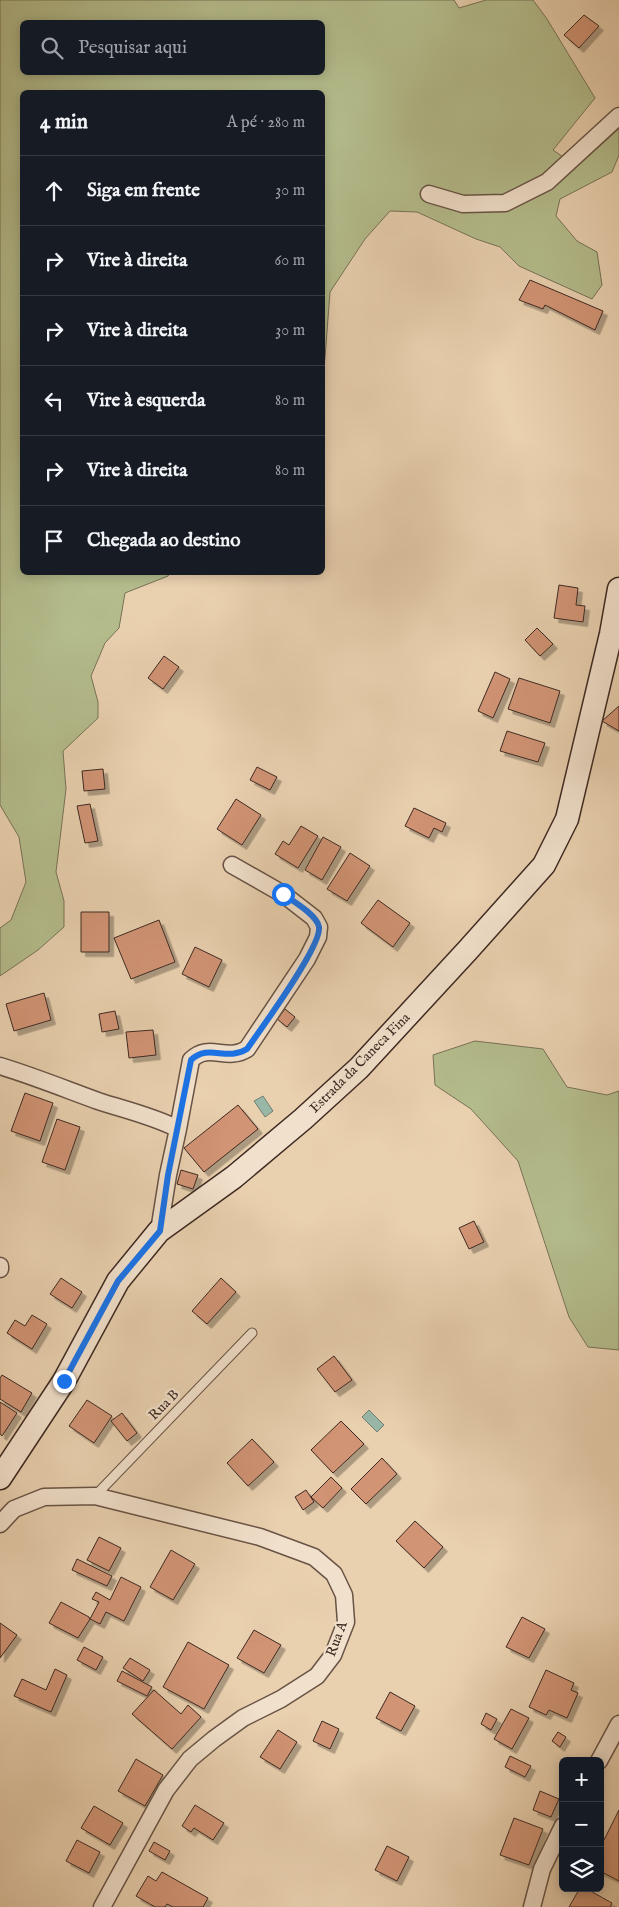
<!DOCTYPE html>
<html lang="pt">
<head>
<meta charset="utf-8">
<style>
	body { margin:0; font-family:"IM FELL English",serif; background:#242831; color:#f1f3f6 }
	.controls { position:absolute; right:15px; bottom:15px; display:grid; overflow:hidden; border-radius:8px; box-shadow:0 2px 12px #0003 }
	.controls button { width:45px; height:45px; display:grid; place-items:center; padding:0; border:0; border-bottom:1px solid #363941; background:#171b24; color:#f1f3f6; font:25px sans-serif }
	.stop { position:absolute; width:15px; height:15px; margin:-11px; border:4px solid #1a73e8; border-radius:50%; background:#fff }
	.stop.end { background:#1a73e8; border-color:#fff; box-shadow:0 1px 5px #0008 }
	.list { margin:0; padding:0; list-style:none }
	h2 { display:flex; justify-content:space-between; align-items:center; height:65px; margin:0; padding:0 20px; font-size:21px }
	h2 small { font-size:16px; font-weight:400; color:#9ea1a6 }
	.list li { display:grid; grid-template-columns:32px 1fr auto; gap:15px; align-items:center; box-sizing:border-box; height:70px; padding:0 20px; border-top:1px solid #363941 }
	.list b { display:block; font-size:19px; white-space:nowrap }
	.list em { font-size:16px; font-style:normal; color:#9ea1a6 }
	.icon { flex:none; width:28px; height:28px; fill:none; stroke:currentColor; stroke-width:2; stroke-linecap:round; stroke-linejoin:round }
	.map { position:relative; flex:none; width:619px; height:1907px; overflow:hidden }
	.search { position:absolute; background:#171b24; box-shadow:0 2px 12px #0003; left:20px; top:20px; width:305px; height:55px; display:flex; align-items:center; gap:12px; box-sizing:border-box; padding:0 18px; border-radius:8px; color:#9ea1a6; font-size:19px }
	.panel { position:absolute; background:#171b24; box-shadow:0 2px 12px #0003; left:20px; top:90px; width:305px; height:485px; border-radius:8px }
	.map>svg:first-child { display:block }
</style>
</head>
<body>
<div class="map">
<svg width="619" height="1907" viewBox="0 0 619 1907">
	<defs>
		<filter id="shadow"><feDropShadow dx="4.5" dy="4.5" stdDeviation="0" flood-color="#0004"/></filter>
	</defs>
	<rect width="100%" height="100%" fill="#e9d0af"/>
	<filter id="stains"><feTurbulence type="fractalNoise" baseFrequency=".004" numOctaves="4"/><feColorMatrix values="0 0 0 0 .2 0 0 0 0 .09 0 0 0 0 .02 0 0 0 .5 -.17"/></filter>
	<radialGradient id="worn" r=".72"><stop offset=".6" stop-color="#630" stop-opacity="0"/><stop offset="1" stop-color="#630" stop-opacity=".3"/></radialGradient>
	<path fill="#b4bc8c" stroke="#787257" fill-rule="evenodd" d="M0 0H454L459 8 486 0H533L547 19 595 98 553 150 566 159 612 123 619 131V155L612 172 560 199 556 216 577 241 597 252 602 285 592 299 519 266 500 247 476 239 417 212 390 211 365 239 330 292 325 358 323 370 322 92H22V572L170 573 168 576 125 593 119 628 105 643 91 676 98 702V718L63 751 66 789 56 872 64 901V927L38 950 0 976V928L11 920 26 882 19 837 0 805ZM22 22H322V72H22Z
		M475 1041 543 1049 567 1087 607 1095 619 1091V1350L588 1347 569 1317 518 1161 471 1109 435 1085 433 1055Z"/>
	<path fill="#98b7a7" stroke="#747e72" d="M263 1096 273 1111 265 1117 254 1101Z
		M369 1410 384 1425 377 1432 362 1417Z"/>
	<path fill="#d19475" stroke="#3d2922" filter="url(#shadow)" d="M584 15 599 26 579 48 564 35Z
		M530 280 603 311 595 330 545 305 543 309 519 300Z
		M559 585 578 588 576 605 585 606 583 622 554 618Z
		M537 628 553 644 540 656 525 640Z
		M164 656 179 667 163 689 148 678Z
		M495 672 510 679 493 718 478 711Z
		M519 678 560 691 550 723 508 709Z
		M619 706V731L602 721Z
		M507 731 545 743 538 762 500 751Z
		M257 767 277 777 270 790 250 780Z
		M103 769 105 789 84 791 82 771Z
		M236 799 261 815 242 845 217 829Z
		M90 804 98 841 85 843 77 806Z
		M414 808 446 823 442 832 434 828 429 838 405 826Z
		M301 826 318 836 298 868 275 854 283 841 289 845Z
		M323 837 341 847 322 880 305 870Z
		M350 853 370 866 347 901 327 889Z
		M378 900 410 923 393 947 361 923Z
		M81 912H109V952H81Z
		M159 920 175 962 131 979 114 938Z
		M195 947 222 960 209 987 182 974Z
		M44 993 51 1020 14 1031 6 1004Z
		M285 1009 295 1017 287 1027 277 1019Z
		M115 1011 119 1029 102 1032 99 1014Z
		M153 1030 156 1055 129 1058 126 1032Z
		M25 1093 53 1103 40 1141 11 1131Z
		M238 1105 258 1129 204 1172 184 1148Z
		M57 1119 80 1127 65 1170 42 1162Z
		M181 1170 198 1175 193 1189 177 1184Z
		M474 1221 484 1242 469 1249 459 1228Z
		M61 1278 82 1292 72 1308 50 1294Z
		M221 1278 236 1292 207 1324 192 1311Z
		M32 1315 47 1324 32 1349 7 1333 15 1320 25 1326Z
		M334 1356 352 1380 335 1392 317 1369Z
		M2 1375 32 1393 21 1412 0 1399V1378Z
		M87 1400 112 1416 94 1443 69 1426Z
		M0 1402 17 1413 2 1436 0 1434Z
		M122 1413 137 1433 127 1441 111 1421Z
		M341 1421 364 1444 333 1473 311 1450Z
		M252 1439 274 1462 248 1486 227 1463Z
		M382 1458 397 1474 366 1504 351 1489Z
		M331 1477 342 1488 323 1508 311 1497Z
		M306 1490 314 1502 303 1510 295 1497Z
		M415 1521 443 1547 424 1568 396 1541Z
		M99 1537 121 1548 109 1571 87 1560Z
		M171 1550 195 1564 173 1600 150 1587Z
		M77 1559 112 1576 107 1586 72 1570Z
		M121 1577 141 1587 124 1621 106 1612 100 1624 90 1619 99 1602 92 1599 96 1592 110 1600Z
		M61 1602 89 1617 90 1619 78 1638 49 1623Z
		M522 1617 545 1629 529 1658 506 1647Z
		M0 1623 17 1635 0 1658Z
		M254 1630 281 1645 264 1673 237 1658Z
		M188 1642 229 1665 204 1709 163 1687Z
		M84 1647 103 1657 96 1670 77 1660Z
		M130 1658 150 1670 143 1681 123 1668Z
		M55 1669 67 1675 51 1712 14 1696 22 1679 46 1690Z
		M546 1670 574 1683 571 1690 578 1693 567 1718 549 1710 546 1715 529 1707Z
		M122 1671 152 1687 147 1696 117 1681Z
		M154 1690 181 1714 188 1705 201 1717 172 1749 132 1714Z
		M390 1692 415 1706 401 1731 376 1718Z
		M511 1709 529 1718 512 1749 494 1739Z
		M486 1713 497 1719 491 1730 481 1724Z
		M322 1721 339 1729 330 1749 313 1741Z
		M278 1730 297 1742 280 1769 260 1757Z
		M558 1732 566 1737 560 1747 552 1741Z
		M510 1756 531 1766 525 1777 505 1767Z
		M136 1759 163 1775 145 1806 118 1791Z
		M540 1791 559 1799 551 1817 533 1810Z
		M195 1805 224 1823 213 1840 194 1828 191 1832 182 1826Z
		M94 1806 123 1823 110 1845 81 1828Z
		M619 1810V1881L600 1871V1865L604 1857 600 1855V1838L604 1840Z
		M514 1818 543 1829 529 1865 500 1855Z
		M77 1840 100 1852 89 1873 66 1861Z
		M154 1842 170 1851 165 1860 149 1851Z
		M387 1846 409 1857 397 1881 375 1870Z
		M162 1872 208 1898 203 1907H173L167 1904 165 1907H155L136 1896 148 1876 156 1881Z
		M580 1888H585L612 1903 610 1907H569Z"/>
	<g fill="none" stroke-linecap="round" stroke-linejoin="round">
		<g stroke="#685345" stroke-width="11">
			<path id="lane" d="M95 1496 252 1333"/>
		</g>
		<g stroke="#685345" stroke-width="19">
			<path id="street" d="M429 194 463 204 505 203 547 182 619 116
				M0 1066C33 1076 65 1089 98 1101 125 1110 153 1116 178 1129L168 1175 159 1231
				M178 1129 191 1060C209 1042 226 1062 247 1049L307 959 318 937 319 927 314 918 283 894 232 865
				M0 1266V1269
				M0 1524 14 1509 44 1497 95 1496 260 1537 314 1557 334 1574 344 1595 346 1622 333 1655 317 1676 281 1699 243 1718 214 1739 190 1759 166 1790 102 1907
				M599 1761 619 1724
				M532 1907 542 1869 563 1826"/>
		</g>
		<g stroke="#3d2922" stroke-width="25">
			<path id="secondary" d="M0 1478 64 1381 118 1281 159 1231 234 1177 303 1119 359 1068 467 951 544 865 567 819 611 634 619 589"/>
		</g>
		<use href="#lane" stroke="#f1e0cb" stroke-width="9"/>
		<use href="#street" stroke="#f1e0cb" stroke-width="16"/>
		<use href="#secondary" stroke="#f1e0cb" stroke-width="22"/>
	</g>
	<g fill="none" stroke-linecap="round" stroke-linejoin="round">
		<path stroke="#1a73e8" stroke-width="6" d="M64 1381 118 1281 160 1231 168 1175 191 1060C209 1043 226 1062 247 1049 260 1030 322 946 319 927 317 915 293 901 283 894"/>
	</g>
	<g text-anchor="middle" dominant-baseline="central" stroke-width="4.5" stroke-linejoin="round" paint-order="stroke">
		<g font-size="14" fill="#3d2922" stroke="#f1e0cb">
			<text transform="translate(360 1063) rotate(-45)">Estrada da Caneca Fina</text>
			<text transform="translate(164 1405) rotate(-46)">Rua B</text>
			<text transform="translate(337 1639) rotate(-69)">Rua A</text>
		</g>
	</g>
	<rect width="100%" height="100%" filter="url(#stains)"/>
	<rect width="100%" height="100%" fill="url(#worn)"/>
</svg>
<div class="controls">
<button>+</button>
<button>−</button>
<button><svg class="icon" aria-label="layers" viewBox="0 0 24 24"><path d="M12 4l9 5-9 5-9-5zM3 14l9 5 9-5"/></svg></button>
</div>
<div class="stop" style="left:283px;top:894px"></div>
<div class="stop end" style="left:64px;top:1381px"></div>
<div class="search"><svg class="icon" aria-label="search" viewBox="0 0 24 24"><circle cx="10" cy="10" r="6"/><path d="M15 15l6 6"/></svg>Pesquisar aqui</div>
<section class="panel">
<h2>4 min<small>A pé · 280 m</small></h2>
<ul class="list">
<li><svg class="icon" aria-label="ahead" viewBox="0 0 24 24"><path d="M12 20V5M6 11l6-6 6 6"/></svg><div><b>Siga em frente</b></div><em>30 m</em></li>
<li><svg class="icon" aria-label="right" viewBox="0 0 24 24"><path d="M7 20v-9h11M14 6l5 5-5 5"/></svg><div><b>Vire à direita</b></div><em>60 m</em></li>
<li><svg class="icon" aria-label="right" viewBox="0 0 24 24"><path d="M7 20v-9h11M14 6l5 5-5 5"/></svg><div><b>Vire à direita</b></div><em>30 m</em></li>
<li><svg class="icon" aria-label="left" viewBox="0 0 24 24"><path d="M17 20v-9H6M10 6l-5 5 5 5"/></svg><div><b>Vire à esquerda</b></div><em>80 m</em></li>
<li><svg class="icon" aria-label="right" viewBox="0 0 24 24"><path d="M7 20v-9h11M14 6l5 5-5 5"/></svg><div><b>Vire à direita</b></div><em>80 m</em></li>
<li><svg class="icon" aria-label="arrive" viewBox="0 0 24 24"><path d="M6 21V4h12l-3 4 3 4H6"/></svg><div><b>Chegada ao destino</b></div></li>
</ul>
</section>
</div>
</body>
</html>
